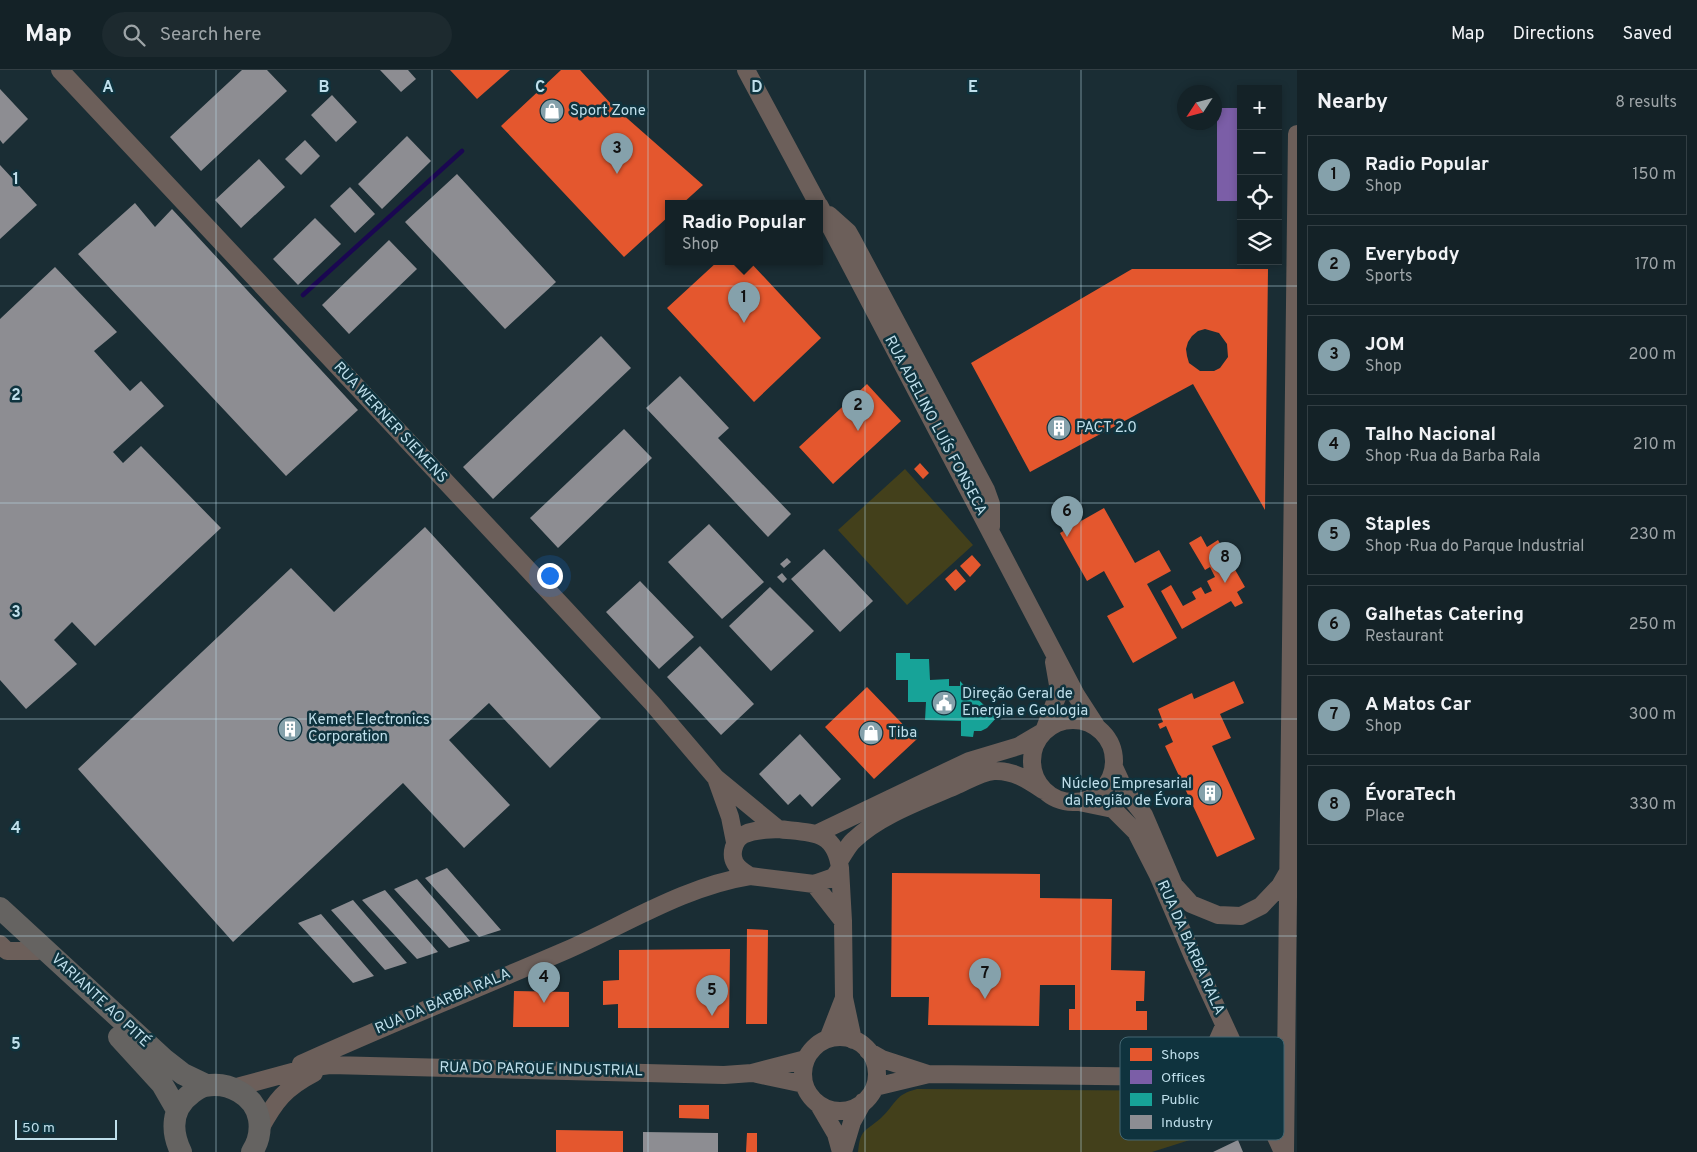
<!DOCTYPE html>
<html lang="en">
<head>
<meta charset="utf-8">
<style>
	body { margin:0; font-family:Overpass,sans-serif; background:#1d2a2f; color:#f1f3f6 }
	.controls { position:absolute; right:15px; top:15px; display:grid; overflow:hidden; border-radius:0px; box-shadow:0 2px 8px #0003 }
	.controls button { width:45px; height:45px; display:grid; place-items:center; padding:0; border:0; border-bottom:1px solid #333f44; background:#142227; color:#f1f3f6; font:25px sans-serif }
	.compass { position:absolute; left:1177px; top:15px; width:45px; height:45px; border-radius:50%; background:#142227; box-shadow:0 2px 8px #0003; rotate:234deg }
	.scale { position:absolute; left:15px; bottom:12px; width:102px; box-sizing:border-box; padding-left:5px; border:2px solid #bfdfeb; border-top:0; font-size:14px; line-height:18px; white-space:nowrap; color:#bfdfeb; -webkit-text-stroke:4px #0f333e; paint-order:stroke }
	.you { position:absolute; left:549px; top:505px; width:18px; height:18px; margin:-12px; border:4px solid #fff; border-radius:50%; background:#1a73e8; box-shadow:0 0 0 8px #1a73e833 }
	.badge { display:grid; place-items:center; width:32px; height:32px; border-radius:50%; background:#85a1ab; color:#111; font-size:16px; font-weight:700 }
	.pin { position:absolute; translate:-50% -41px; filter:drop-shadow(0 1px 2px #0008) }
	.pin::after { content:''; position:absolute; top:26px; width:18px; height:15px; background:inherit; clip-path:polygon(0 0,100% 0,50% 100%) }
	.popup { position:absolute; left:665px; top:130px; width:158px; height:65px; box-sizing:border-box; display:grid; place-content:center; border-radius:0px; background:#142227; filter:drop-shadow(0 1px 4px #0005); font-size:16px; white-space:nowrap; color:#9da4a7 }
	.popup b { font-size:19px; color:#f1f3f6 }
	.popup::after { content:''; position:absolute; left:50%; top:100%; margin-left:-10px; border:10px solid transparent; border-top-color:#142227 }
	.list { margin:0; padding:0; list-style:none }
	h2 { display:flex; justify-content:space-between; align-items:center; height:65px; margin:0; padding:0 20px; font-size:21px }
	h2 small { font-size:16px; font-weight:400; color:#9da4a7 }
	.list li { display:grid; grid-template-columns:32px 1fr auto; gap:15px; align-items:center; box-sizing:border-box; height:80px; margin:0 10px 10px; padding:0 10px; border:1px solid #333f44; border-radius:0px }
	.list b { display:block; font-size:19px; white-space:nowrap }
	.list p { margin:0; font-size:16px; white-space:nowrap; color:#9da4a7 }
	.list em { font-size:16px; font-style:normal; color:#9da4a7 }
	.icon { flex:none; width:28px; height:28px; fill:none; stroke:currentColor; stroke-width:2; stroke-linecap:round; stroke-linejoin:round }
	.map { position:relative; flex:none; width:1297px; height:1082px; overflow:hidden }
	header { display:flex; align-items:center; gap:30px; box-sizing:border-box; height:70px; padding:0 25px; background:#142227; border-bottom:1px solid #333f44 }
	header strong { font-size:24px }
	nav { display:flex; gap:28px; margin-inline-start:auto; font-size:18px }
	.search { width:350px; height:45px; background:#1d2a2f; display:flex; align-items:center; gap:12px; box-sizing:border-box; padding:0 18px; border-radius:28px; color:#9da4a7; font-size:19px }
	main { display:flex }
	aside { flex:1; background:#142227 }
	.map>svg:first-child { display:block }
</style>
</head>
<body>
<header>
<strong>Map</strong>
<div class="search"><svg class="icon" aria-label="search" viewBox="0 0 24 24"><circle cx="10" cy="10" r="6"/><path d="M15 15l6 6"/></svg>Search here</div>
<nav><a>Map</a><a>Directions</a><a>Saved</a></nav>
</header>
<main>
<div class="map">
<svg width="1297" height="1082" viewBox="0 0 1297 1082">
	<rect width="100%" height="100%" fill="#1a2d34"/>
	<path fill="#43401b" d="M905 399 973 475 907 535 838 460Z
		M917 1019 1213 1021C1233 1024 1237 1030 1246 1046L1196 1068 1152 1082H858C859 1075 859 1069 863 1063 868 1057 876 1053 881 1048 897 1033 894 1025 917 1019Z"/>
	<path fill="#e4572e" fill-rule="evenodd" d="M450 0H510L477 29Z
		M561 0H580L612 35 703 115 682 134H669V146L624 187 501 56Z
		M717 192H750L821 268 754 332 667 238Z
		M1132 199H1268L1265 440 1193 314 1030 402 971 293ZM1205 259 1219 263 1227 274 1228 287 1220 298 1214 301H1200L1189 293 1187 286 1186 279 1188 272 1192 266 1198 261Z
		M867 314 901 351 833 414 799 377Z
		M920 393 929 403 923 409 914 399Z
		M1104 438 1135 493 1159 480 1171 501 1147 514 1177 568 1133 593 1107 546 1124 537 1104 501 1087 511 1060 463Z
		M1201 466 1207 477 1218 470 1245 517 1237 522 1243 533 1235 537 1231 531 1182 559 1161 521 1171 515 1183 536 1196 529 1192 522 1201 517 1205 524 1212 521 1207 511 1215 507 1210 497 1205 500 1189 473Z
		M972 485 981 495 970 507 960 496Z
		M956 499 966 511 955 521 945 509Z
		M1234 611 1244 633 1220 644 1231 668 1212 676 1255 769 1217 787 1165 676 1173 672 1166 656 1160 659 1158 654 1163 652 1158 639 1192 623 1194 629Z
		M867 617 917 669 874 709 825 657Z
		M892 803 1040 804V828L1112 829 1111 900 1145 901 1144 931H1136V941H1147V960H1069V939H1075V915H1040L1039 956 928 955 929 927H891Z
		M747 859 768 860 767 954H746Z
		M730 879 729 958H618V934L603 935V911L619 910V880Z
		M514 921 569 922V957H513Z
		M679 1035H709V1049L679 1048Z
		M556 1060 623 1061V1082H556Z
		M747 1063H757V1082H746Z"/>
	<path fill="#7b5ea7" d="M1217 38H1241V131H1217Z"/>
	<path fill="#17a398" d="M896 583H910V589H929L930 610 949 609V616H960V611L972 624 997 647 987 658 981 661H974L973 667 961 666V651L925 650 926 632H908V610H896Z"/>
	<path fill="#8d8d92" d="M242 0H267L287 21 201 101 170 67Z
		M380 0H408L416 9 401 22Z
		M0 19 28 49 3 74 0 70Z
		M332 25 357 52 336 72 311 45Z
		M407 66 431 91 382 139 358 114Z
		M305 70 320 86 301 105 285 89Z
		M259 89 285 117 241 158 215 130Z
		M0 95 37 135 0 169Z
		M457 104 556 212 505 259 405 152Z
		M350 117 375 144 355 163 330 136Z
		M135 133 155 157 172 139 358 340 286 406 78 184Z
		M315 148 341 174 298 215 273 189Z
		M389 170 417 199 349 264 322 235Z
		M55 197 117 262 94 281 130 321 141 311 164 336 113 382 123 393 141 376 221 458 95 576 72 552 54 570 77 594 26 639 0 610V249Z
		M601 266 631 298 493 429 463 397Z
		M680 306 729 358 718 368 791 444 768 467 646 338Z
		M624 359 652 388 558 478 530 448Z
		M709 454 764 512 722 549 668 492Z
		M425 457 601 648 550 698 489 633 449 670 510 735 464 778 403 713 233 872 78 699 291 498 334 542Z
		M824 479 873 531 840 562 791 509Z
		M787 488 791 492 784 498 780 494Z
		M782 503 787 509 783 513 777 507Z
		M640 511 694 567 659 599 606 542Z
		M770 517 814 561 771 601 729 556Z
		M700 576 754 634 721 665 667 607Z
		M800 664 841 709 812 737 800 724 788 735 759 704Z
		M447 798 501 860 479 867 425 808Z
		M417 809 470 871 449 878 394 819Z
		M385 820 438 882 417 889 362 830Z
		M353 830 407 893 385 900 331 840Z
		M321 844 374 906 353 913 298 853Z
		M643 1062 718 1063V1082H643Z
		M1238 1070 1243 1082H1213Z"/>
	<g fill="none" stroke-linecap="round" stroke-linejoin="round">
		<path stroke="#1a0751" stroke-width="4.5" d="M303 225 462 81"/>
		<path stroke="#6c5f5a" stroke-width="18" d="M60 0 566 540 652 633 716 708 778 759
			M746 0 818 134
			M819 135 1076 625 1096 656
			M829 145 848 162 852 169 986 420 991 434V457
			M1032 691a41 41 0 1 1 82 0a41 41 0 1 1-82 0Z
			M1044 661 1057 627 1058 615 1054 592
			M1114 697 1125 721 1144 745 1174 815 1191 834 1218 845 1241 846 1261 836 1280 816 1288 802
			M716 708 730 747 735 772
			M1079 732 1113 739 1136 762 1158 805 1194 889 1282 1080
			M778 759C810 763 835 759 840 798L834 807 814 814 750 806C744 802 738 799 735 793 730 784 734 770 743 765 754 759 767 760 778 759Z
			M816 764 969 691 1019 676 1041 663
			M839 791C844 784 848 775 854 770 880 745 923 730 955 716 967 711 981 702 994 701 1013 700 1028 710 1043 720
			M840 798 843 851 844 928 853 970
			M814 814 843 851
			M0 874 7 881H38
			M803 1004a37 37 0 1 1 74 0a37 37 0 1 1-74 0Z
			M828 969 844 928
			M868 981 882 989 928 1004
			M301 994C389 954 479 918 567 880 626 854 686 816 750 806
			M757 1004 804 1014
			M1178 1007 1193 998 1213 981 1224 956
			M875 1017 929 1004 1178 1007 1214 1010 1244 1017 1258 1029
			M233 1018 307 998 330 995 724 1005 752 1003 806 989
			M819 1035 836 1064 841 1082
			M260 1059C275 1031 285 1018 314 1003
			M843 1082 852 1052 863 1032
			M1285 1082 1297 64"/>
		<path stroke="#656361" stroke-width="22" d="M0 838 165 990 183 1004 206 1015
			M119 967 162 1014 177 1040
			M181 1082C171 1061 171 1038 192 1023 196 1020 200 1017 205 1016 228 1011 255 1025 259 1049 261 1061 259 1071 252 1082"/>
	</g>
	<path fill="none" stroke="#bfdfeb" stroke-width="1" stroke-opacity="0.55" d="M216 0V1082M432 0V1082M648 0V1082M865 0V1082M1081 0V1082M0 216H1297M0 433H1297M0 649H1297M0 866H1297"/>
	<defs>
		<g id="shop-disc" transform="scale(1.25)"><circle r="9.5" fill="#85a1ab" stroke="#0f333e"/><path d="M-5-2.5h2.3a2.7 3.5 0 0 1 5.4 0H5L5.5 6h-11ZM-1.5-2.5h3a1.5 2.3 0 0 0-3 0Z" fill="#fff"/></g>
		<g id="building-disc" transform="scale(1.25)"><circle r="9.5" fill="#85a1ab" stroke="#0f333e"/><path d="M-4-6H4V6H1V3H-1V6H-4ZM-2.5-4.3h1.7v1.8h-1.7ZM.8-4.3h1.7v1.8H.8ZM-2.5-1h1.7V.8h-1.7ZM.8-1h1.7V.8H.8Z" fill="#fff"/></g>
		<g id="civic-disc" transform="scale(1.25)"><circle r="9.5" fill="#85a1ab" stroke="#0f333e"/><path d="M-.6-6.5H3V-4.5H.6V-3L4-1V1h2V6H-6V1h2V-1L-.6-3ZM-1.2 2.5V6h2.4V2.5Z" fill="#fff"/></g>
	</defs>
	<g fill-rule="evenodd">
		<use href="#shop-disc" x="552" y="41"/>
		<use href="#building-disc" x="1059" y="358"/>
		<use href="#civic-disc" x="944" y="633"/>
		<use href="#building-disc" x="290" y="659"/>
		<use href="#shop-disc" x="871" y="663"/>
		<use href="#building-disc" x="1210" y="723"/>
	</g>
	<g text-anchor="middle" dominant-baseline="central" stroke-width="5" stroke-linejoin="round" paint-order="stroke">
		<g font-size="15" fill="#bfdfeb" stroke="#0f333e" text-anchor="start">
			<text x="570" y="41">Sport Zone</text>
			<text x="1076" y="358">PACT 2.0</text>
			<text x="962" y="624">Direção Geral de<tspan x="962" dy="17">Energia e Geologia</tspan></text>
			<text x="308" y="650">Kemet Electronics<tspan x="308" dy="17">Corporation</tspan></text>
			<text x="888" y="663">Tiba</text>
			<text x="1192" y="714" text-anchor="end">Núcleo Empresarial<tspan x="1192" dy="17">da Região de Évora</tspan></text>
		</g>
		<g font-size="15" fill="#bfdfeb" stroke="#0f333e">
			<text transform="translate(390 353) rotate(47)">RUA WERNER SIEMENS</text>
			<text transform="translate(935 356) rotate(62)">RUA ADELINO LUÍS FONSECA</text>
			<text transform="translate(1190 878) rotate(66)">RUA DA BARBA RALA</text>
			<text transform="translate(100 931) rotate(43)">VARIANTE AO PITÉ</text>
			<text transform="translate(443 932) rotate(-23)">RUA DA BARBA RALA</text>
			<text transform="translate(541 1000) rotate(1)">RUA DO PARQUE INDUSTRIAL</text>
		</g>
	</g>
	<rect x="1120" y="967" width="164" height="103" rx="8" fill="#0f333e" stroke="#446772" stroke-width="1"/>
	<rect x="1130" y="978" width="22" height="13" fill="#e4572e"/>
	<rect x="1130" y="1000" width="22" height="14" fill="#7b5ea7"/>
	<rect x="1130" y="1023" width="22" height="13" fill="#17a398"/>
	<rect x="1130" y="1045" width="22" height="14" fill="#8d8d92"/>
	<g font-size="14" fill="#bfdfeb">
		<text x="1161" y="989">Shops</text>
		<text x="1161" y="1012">Offices</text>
		<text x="1161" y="1034">Public</text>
		<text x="1161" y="1057">Industry</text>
	</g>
	<g font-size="16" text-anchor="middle" font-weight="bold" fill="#bfdfeb" stroke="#0f333e" stroke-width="5" stroke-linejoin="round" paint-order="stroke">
		<text x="108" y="22">A</text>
		<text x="324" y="22">B</text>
		<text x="540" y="22">C</text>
		<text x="757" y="22">D</text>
		<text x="973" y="22">E</text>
		<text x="16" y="114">1</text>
		<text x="16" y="330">2</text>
		<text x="16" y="547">3</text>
		<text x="16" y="763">4</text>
		<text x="16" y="979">5</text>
	</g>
</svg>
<div class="controls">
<button>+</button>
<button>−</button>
<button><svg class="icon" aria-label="locate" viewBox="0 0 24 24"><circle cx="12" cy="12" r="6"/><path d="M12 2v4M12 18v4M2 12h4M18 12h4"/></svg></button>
<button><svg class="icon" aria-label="layers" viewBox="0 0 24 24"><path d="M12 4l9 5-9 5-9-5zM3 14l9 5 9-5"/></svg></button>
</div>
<svg class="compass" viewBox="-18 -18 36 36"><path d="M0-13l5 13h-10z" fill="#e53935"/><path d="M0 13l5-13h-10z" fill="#9da4a7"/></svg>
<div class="scale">50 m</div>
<div class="you"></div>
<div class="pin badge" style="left:744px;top:253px">1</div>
<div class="popup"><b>Radio Popular</b>Shop</div>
<div class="pin badge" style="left:858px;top:361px">2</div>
<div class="pin badge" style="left:617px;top:104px">3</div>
<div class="pin badge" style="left:544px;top:933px">4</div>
<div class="pin badge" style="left:712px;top:946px">5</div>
<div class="pin badge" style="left:1067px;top:467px">6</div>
<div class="pin badge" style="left:985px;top:929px">7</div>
<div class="pin badge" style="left:1225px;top:513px">8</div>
</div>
<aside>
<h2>Nearby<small>8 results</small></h2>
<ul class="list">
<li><span class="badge">1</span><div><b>Radio Popular</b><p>Shop</p></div><em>150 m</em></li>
<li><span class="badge">2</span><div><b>Everybody</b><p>Sports</p></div><em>170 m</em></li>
<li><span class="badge">3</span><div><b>JOM</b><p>Shop</p></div><em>200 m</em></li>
<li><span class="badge">4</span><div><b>Talho Nacional</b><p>Shop · Rua da Barba Rala</p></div><em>210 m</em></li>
<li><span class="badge">5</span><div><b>Staples</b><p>Shop · Rua do Parque Industrial</p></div><em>230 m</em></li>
<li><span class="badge">6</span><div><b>Galhetas Catering</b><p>Restaurant</p></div><em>250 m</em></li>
<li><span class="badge">7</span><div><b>A Matos Car</b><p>Shop</p></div><em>300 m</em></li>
<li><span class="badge">8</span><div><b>ÉvoraTech</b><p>Place</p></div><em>330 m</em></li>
</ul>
</aside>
</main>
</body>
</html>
